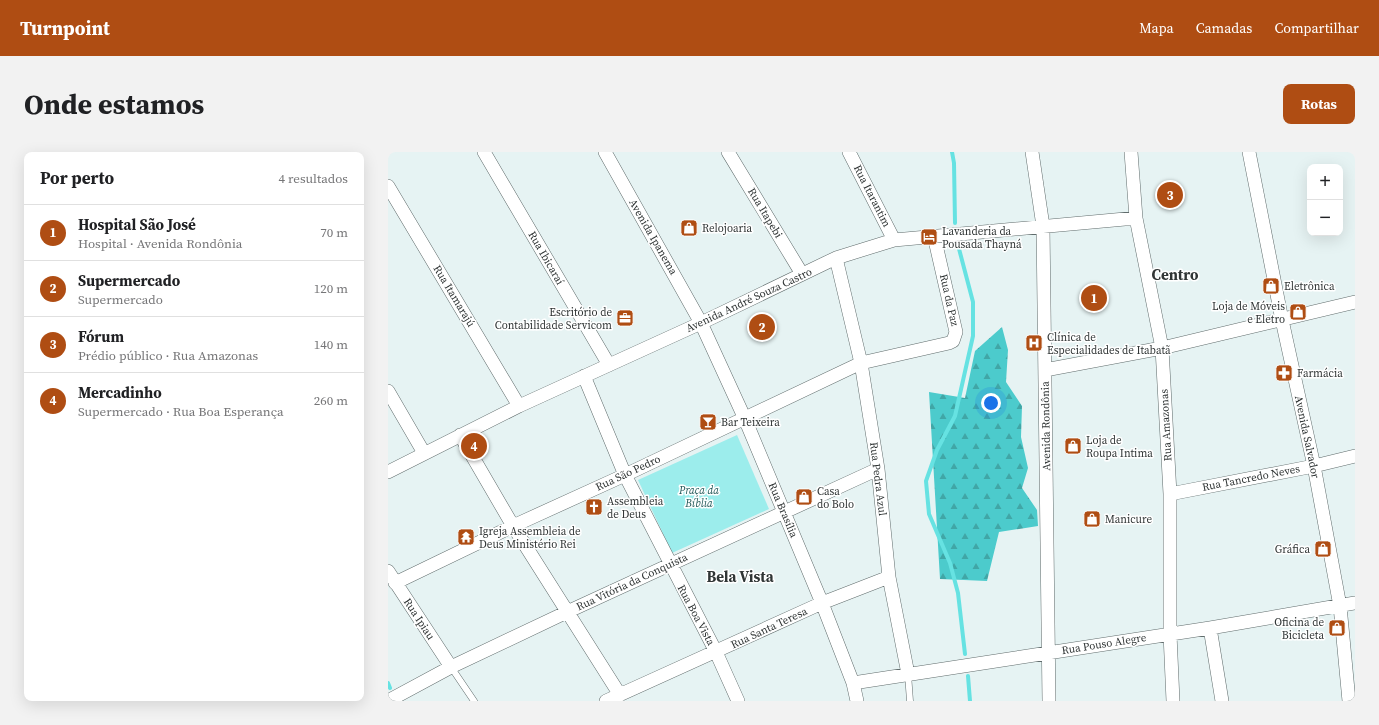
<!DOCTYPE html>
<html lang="pt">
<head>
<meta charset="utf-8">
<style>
	body { margin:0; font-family:"Source Serif 4",serif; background:#f2f2f2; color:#202124 }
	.controls { position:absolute; right:12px; top:12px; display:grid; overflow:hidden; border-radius:8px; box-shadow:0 4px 16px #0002 }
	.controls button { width:36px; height:36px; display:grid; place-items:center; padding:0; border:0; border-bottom:1px solid #e0e0e0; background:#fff; color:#202124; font:20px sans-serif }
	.you { position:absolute; left:603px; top:251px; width:14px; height:14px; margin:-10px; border:3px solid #fff; border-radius:50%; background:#1a73e8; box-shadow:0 0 0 6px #1a73e833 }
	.badge { display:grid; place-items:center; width:26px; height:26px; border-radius:50%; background:#af4d13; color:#fff; font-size:13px; font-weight:700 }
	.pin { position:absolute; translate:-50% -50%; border:2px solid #fff; box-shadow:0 1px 4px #0006 }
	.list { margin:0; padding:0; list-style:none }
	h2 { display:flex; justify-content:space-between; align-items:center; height:52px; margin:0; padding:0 16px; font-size:17px }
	h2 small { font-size:13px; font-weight:400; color:#757577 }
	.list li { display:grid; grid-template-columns:26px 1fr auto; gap:12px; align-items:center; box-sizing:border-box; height:56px; padding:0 16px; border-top:1px solid #e0e0e0 }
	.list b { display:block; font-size:15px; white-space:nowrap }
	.list p { margin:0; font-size:13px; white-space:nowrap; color:#757577 }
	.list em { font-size:13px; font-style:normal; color:#757577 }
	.map { position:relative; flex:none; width:967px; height:549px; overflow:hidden; border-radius:8px }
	header { display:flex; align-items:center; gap:24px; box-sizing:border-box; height:56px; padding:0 20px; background:#af4d13; color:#fff }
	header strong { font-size:19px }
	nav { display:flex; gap:22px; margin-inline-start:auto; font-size:14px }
	.intro { display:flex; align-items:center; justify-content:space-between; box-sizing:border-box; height:96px; padding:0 24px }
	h1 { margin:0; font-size:28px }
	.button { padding:10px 18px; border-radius:8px; background:#af4d13; color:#fff; font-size:14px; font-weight:700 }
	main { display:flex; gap:24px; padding:0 24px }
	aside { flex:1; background:#fff; border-radius:8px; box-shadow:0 4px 16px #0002 }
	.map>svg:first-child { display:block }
</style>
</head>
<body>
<header>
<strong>Turnpoint</strong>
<nav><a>Mapa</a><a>Camadas</a><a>Compartilhar</a></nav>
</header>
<div class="intro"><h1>Onde estamos</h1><a class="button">Rotas</a></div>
<main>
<aside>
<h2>Por perto<small>4 resultados</small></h2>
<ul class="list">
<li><span class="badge">1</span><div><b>Hospital São José</b><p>Hospital · Avenida Rondônia</p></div><em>70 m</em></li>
<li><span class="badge">2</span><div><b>Supermercado</b><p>Supermercado</p></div><em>120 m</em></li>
<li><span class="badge">3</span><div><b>Fórum</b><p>Prédio público · Rua Amazonas</p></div><em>140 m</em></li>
<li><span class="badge">4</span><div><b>Mercadinho</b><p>Supermercado · Rua Boa Esperança</p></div><em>260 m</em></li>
</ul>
</aside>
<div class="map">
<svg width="967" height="549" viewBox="0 0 967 549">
	<defs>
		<pattern id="forest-firs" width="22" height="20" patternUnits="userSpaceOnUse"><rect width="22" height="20" fill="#4ccbcc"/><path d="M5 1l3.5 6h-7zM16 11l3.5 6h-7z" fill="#40a6a6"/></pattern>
	</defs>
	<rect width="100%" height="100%" fill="#e6f3f3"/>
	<path fill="#9cedec" d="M349 283 381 357 284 401 250 328Z"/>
	<path fill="url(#forest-firs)" d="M614 175 620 198 618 230 634 254 633 285 640 316 634 336 649 358 650 374 611 380 599 429 552 427 541 240 577 246 587 199Z"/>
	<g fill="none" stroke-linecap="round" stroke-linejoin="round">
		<path stroke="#66e2e2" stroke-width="4" d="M564 0 566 11 567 71
			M570 93 585 150V184L567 264 549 298 538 329 541 362 562 411 570 441 577 502
			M580 524 582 549
			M0 531 2 536"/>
		<g stroke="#606c6c" stroke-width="7">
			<path id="service" d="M63 515 86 549
				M520 522 522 549"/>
		</g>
		<g stroke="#606c6c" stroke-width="14">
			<path id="minor" d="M96 0 221 213
				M217 0 313 171 357 267 434 451 465 531 469 549
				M340 0 414 122
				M461 0 506 88
				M644 0 655 74 661 549
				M743 0 748 66 774 196 782 342V482L785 549
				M861 0 894 168 926 314 952 454 961 549
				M0 34 131 254
				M448 106 473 211 490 317 501 425 520 522
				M657 218 774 196 967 150
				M196 224 237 323 328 500 350 549
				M0 239 36 301
				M72 283 125 374 232 543
				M0 320 131 254 313 171 448 106 506 88 748 66
				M782 342 926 314 967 304
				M0 419 63 515
				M7 431 125 374 237 323 473 211 561 191 565 189 568 180 546 84
				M822 476 834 549
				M465 531 822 476 967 451
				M0 549 63 515 179 460 490 317
				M218 549 434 451 501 425"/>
		</g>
		<use href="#service" stroke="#fff" stroke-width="6"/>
		<use href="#minor" stroke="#fff" stroke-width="13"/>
	</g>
	<defs>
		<g id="shop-square" transform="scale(0.9)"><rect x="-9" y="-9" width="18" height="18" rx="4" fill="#af4d13" stroke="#fff"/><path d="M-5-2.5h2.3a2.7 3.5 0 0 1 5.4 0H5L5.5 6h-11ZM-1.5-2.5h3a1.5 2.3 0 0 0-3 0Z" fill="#fff"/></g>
		<g id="hotel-square" transform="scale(0.9)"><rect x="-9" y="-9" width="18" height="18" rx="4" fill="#af4d13" stroke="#fff"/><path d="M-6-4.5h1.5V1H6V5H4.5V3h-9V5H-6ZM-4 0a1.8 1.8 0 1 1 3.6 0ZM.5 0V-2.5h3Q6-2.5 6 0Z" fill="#fff"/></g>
		<g id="office-square" transform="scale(0.9)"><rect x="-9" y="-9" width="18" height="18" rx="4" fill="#af4d13" stroke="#fff"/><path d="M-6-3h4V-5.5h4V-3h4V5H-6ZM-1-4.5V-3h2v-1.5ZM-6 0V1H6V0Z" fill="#fff"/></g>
		<g id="hospital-square" transform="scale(0.9)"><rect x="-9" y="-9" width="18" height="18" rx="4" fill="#af4d13" stroke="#fff"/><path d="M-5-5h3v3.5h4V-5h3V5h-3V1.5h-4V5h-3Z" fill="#fff"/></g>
		<g id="pharmacy-square" transform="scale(0.9)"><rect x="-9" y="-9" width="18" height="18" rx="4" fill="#af4d13" stroke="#fff"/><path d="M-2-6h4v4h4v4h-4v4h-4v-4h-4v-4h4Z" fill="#fff"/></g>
		<g id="bar-square" transform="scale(0.9)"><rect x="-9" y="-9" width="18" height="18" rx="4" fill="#af4d13" stroke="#fff"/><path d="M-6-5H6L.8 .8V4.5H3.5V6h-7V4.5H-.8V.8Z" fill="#fff"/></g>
		<g id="church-square" transform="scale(0.9)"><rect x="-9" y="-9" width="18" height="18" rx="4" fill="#af4d13" stroke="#fff"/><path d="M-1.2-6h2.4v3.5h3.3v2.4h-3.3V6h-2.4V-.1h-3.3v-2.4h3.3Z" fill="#fff"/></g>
		<g id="temple-square" transform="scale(0.9)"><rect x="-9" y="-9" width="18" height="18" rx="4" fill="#af4d13" stroke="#fff"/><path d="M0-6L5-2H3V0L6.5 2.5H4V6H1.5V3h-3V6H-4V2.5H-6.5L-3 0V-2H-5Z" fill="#fff"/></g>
	</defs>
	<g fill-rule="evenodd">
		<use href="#shop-square" x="301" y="76"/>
		<use href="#hotel-square" x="541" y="85"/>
		<use href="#shop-square" x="883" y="134"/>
		<use href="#shop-square" x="910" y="160"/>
		<use href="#office-square" x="237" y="166"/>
		<use href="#hospital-square" x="646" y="191"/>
		<use href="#pharmacy-square" x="896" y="221"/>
		<use href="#bar-square" x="320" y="270"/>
		<use href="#shop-square" x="685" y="294"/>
		<use href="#shop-square" x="416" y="345"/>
		<use href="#church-square" x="206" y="355"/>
		<use href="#shop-square" x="704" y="367"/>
		<use href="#temple-square" x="78" y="385"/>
		<use href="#shop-square" x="935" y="397"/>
		<use href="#shop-square" x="949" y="476"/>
	</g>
	<g text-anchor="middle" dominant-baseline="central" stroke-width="3" stroke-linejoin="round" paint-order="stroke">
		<g font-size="11" fill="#303535" stroke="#fff">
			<text transform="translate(484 44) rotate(63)">Rua Itarantim</text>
			<text transform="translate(377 61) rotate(59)">Rua Itapebi</text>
			<text transform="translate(265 85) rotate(60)">Avenida Ipanema</text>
			<text transform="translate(158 106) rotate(60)">Rua Ibicaraí</text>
			<text transform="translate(66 144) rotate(59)">Rua Itamarajú</text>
			<text transform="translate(361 148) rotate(-25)">Avenida André Souza Castro</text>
			<text transform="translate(561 148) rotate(77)">Rua da Paz</text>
			<text transform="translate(778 273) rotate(-93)">Rua Amazonas</text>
			<text transform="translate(658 274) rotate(-91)">Avenida Rondônia</text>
			<text transform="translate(919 285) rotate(78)">Avenida Salvador</text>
			<text transform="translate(240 321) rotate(-25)">Rua São Pedro</text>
			<text transform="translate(863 326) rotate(-11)">Rua Tancredo Neves</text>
			<text transform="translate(490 327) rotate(83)">Rua Pedra Azul</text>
			<text transform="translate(395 358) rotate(67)">Rua Brasília</text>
			<text transform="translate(244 430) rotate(-25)">Rua Vitória da Conquista</text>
			<text transform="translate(308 463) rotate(62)">Rua Boa Vista</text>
			<text transform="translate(31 467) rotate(57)">Rua Ipiau</text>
			<text transform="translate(381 476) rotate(-25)">Rua Santa Teresa</text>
			<text transform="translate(716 492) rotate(-9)">Rua Pouso Alegre</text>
		</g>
		<g font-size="11" fill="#303535" stroke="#fff" text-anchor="start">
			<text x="314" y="76">Relojoaria</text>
			<text x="554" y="79">Lavanderia da<tspan x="554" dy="13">Pousada Thayná</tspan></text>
			<text x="896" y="134">Eletrônica</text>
			<text x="897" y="154" text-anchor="end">Loja de Móveis<tspan x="897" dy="13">e Eletro</tspan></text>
			<text x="224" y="160" text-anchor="end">Escritório de<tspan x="224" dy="13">Contabilidade Servicom</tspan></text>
			<text x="659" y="185">Clínica de<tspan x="659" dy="13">Especialidades de Itabatã</tspan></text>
			<text x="909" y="221">Farmácia</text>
			<text x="333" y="270">Bar Teixeira</text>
			<text x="698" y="288">Loja de<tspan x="698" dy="13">Roupa Intima</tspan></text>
			<text x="429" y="339">Casa<tspan x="429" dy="13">do Bolo</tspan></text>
			<text x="219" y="349">Assembleia<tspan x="219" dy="13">de Deus</tspan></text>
			<text x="717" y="367">Manicure</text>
			<text x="91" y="379">Igreja Assembleia de<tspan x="91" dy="13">Deus Ministério Rei</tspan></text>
			<text x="922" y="397" text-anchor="end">Gráfica</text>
			<text x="936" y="470" text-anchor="end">Oficina de<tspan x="936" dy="13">Bicicleta</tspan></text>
		</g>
		<g font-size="11" font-style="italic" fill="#245a5a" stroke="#fff">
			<text x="311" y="338">Praça da<tspan x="311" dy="13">Bíblia</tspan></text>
		</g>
		<g font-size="15" font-weight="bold" fill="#303535" stroke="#fff">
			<text x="787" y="122">Centro</text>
			<text x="352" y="424">Bela Vista</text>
		</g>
	</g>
</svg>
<div class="controls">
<button>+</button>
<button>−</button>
</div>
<div class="you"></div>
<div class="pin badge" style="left:706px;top:146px">1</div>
<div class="pin badge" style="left:374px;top:175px">2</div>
<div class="pin badge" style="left:782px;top:43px">3</div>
<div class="pin badge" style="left:86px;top:294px">4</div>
</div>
</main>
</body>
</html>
